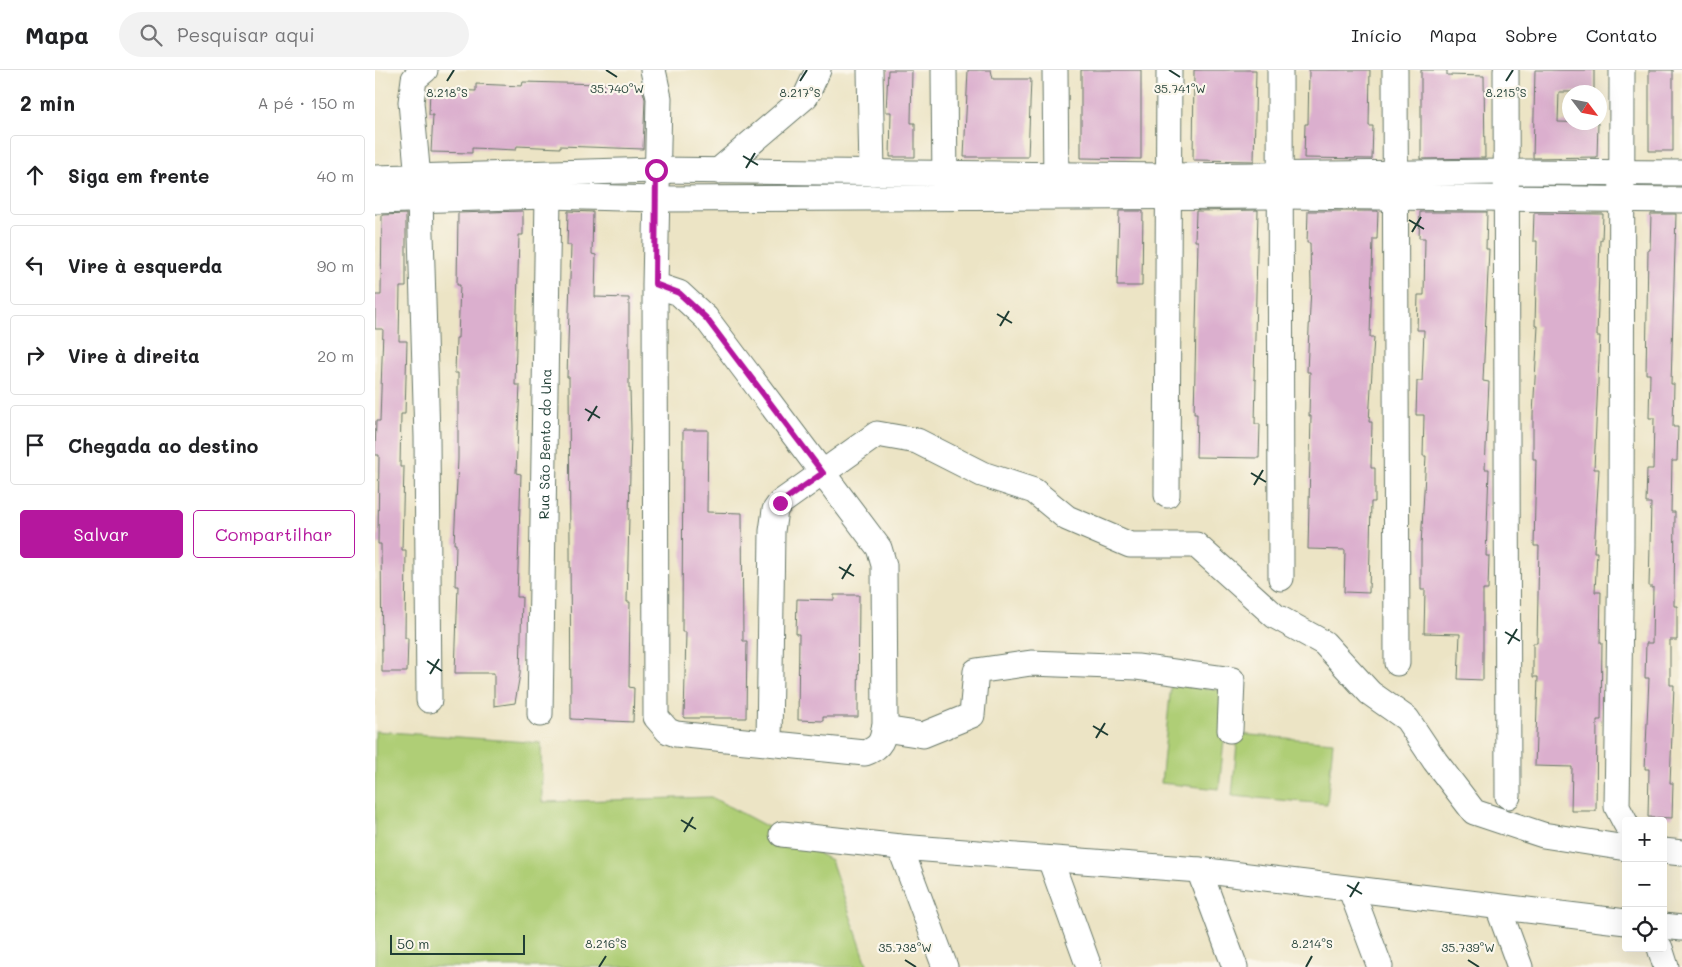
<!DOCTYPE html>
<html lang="pt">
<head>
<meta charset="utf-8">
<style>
	body { margin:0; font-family:Mali,sans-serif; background:#f2f2f2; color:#202124 }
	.controls { position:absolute; right:15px; bottom:15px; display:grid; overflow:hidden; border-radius:5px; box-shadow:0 5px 20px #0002 }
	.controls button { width:45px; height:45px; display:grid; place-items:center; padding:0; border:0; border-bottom:1px solid #e0e0e0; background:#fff; color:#202124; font:25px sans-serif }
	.compass { position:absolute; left:1187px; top:15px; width:45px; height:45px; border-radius:50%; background:#fff; box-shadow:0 5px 20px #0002; rotate:122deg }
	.scale { position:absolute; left:15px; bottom:12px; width:135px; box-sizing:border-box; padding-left:5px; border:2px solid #1f3d34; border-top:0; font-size:14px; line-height:18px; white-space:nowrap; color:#1f3d34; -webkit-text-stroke:4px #fbf7ec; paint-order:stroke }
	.stop { position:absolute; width:15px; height:15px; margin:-11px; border:4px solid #b5179e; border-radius:50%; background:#fff }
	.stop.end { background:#b5179e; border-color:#fff; box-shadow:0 1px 5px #0008 }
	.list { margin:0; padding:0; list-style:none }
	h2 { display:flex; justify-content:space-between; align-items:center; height:65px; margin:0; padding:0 20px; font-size:21px }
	h2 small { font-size:16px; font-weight:400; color:#757577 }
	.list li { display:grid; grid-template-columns:32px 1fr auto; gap:15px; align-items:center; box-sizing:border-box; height:80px; margin:0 10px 10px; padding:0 10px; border:1px solid #e0e0e0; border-radius:5px }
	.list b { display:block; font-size:19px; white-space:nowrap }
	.list em { font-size:16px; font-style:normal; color:#757577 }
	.actions { display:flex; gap:10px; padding:15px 20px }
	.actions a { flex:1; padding:11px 0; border:1px solid #b5179e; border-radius:5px; text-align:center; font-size:18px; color:#b5179e }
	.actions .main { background:#b5179e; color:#fff }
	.icon { flex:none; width:28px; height:28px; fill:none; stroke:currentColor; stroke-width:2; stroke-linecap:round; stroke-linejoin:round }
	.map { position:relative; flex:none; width:1307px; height:897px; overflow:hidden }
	header { display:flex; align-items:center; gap:30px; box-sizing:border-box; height:70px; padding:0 25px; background:#fff; border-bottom:1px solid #e0e0e0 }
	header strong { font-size:24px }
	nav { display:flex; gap:28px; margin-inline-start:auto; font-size:18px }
	.search { width:350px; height:45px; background:#f2f2f2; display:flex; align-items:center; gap:12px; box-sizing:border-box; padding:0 18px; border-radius:28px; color:#757577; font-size:19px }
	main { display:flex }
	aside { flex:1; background:#fff }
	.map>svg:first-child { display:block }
</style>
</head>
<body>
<header>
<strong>Mapa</strong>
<div class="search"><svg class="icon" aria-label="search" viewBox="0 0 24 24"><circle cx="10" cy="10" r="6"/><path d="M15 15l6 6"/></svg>Pesquisar aqui</div>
<nav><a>Início</a><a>Mapa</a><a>Sobre</a><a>Contato</a></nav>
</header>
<main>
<aside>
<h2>2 min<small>A pé · 150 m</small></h2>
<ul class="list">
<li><svg class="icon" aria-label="ahead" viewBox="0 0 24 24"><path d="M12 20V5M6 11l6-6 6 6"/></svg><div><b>Siga em frente</b></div><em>40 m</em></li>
<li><svg class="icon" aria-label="left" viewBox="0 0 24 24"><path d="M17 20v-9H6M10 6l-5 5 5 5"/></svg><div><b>Vire à esquerda</b></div><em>90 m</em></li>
<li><svg class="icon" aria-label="right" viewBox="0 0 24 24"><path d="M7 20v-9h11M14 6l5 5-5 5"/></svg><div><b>Vire à direita</b></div><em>20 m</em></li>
<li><svg class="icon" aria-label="arrive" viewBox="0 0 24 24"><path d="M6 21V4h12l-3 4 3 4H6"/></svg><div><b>Chegada ao destino</b></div></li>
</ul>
<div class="actions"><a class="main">Salvar</a><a>Compartilhar</a></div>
</aside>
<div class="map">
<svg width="1307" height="897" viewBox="0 0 1307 897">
	<rect width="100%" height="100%" fill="#fbf7ec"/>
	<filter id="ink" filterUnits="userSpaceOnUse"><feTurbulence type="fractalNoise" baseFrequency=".02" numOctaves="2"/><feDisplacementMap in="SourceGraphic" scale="10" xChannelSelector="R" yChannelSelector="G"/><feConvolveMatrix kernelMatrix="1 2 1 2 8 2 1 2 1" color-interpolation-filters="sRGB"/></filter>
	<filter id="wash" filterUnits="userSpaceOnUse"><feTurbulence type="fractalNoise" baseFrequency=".0096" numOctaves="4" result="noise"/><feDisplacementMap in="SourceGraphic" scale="20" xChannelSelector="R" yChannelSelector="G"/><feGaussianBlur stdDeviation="1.12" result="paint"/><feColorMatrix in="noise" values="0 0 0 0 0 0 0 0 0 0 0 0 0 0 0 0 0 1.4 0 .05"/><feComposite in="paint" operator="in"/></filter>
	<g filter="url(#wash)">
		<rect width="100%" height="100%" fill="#ece4c5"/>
		<path fill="#afce76" stroke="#678655" d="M796 615 854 621 844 719 786 713Z
			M0 661 166 673 167 732 336 727 456 790 493 897H0Z
			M863 664 958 672 952 734 857 726Z"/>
		<g id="blocks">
			<path fill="#dbafce" d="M513 0H537L536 53H540V87H515L516 42H511Z
				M593 0H616L618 9H656L653 87H589Z
				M706 0H766V89L706 88Z
				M819 0H881L879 91 818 90Z
				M934 0H995L994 56H998L997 89 929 88 930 54H933Z
				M1046 0H1072V5L1109 6 1110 88 1046 89Z
				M1160 0H1219V22H1184L1183 52 1223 53 1222 87 1158 88Z
				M1274 0H1298V81H1274Z
				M148 12 266 15 270 29 268 79 185 76V78L142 76 141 80 97 78V83L56 82 58 45H54L55 19 101 21V14L147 16Z
				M883 140 879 309 881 310 880 354H885L884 388 821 387 822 344H819L823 171H820L821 141Z
				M148 141V165H144L140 315H145L141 403 146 404 142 527H147L145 604 140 633 119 636V603H80L83 516H80L81 474H79L83 389V303H80L81 268H83L85 215H82L83 143Z
				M193 141 218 142 217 184 221 185 220 227 254 228V318H255L256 360 252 532H255L254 617 259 618 258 652 196 649 194 307H192L196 175H192Z
				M744 141H768L767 216H742Z
				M933 141H1003L1002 169H998L995 267H999L994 352H997L996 398H1000V432H996L994 523 969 522 970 480 933 479 936 346H934L935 302H932L936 216 935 173H932Z
				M1045 142H1112L1111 179H1114L1108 311 1114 312 1110 399H1114L1111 486H1114L1113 520H1108V610L1083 609 1085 564 1049 563 1050 520H1046V475L1051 386H1048L1049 345H1041L1042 311H1047L1049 260H1042L1043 225H1049L1050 168H1044Z
				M1159 143 1228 144 1227 170H1225L1222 266H1225L1219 399H1224L1219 482H1222L1220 522H1226L1225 573H1227L1226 650H1222L1221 741H1196L1197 697 1160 696 1163 607H1158V573H1162L1164 476H1159L1161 389H1158V344L1163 256H1160L1162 171H1158Z
				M31 144V217H25L24 271H32L30 344H26L25 397H29L27 480H31L30 568H33L32 602H7L6 474H3L4 385H0L1 351H5L8 259H0V225H6L7 145Z
				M1276 144H1301L1296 314H1299L1298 357H1303L1302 391H1297L1296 442H1300L1299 536H1302V570H1295V615H1299L1295 713H1298L1297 748 1273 747 1274 699H1270L1274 608H1270L1271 573H1277L1278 517H1274L1276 433H1271L1272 399H1278L1279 348H1274L1275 304H1271L1273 180H1275Z
				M308 360H333L332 442 367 443 368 571H372L371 648H309L311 562H307Z
				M459 525H484L483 647H448V651L423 650 424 564H421L422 529 459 530Z"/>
		</g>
	</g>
	<g filter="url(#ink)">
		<use href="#blocks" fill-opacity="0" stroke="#677767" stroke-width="1"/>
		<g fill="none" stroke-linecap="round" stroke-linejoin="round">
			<g stroke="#677767" stroke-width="27">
				<g id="minor">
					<path d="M50 0 39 9 36 32 45 130 52 367 54 630"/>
					<path d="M278 0 284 28 280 215 281 647 293 661 301 664 490 683C507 677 508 669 510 653L509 495 504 478 331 248 304 223 280 215"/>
					<path d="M495 0 497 103"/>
					<path d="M569 0 570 120"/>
					<path d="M680 0 681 120"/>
					<path d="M905 0 906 508"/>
					<path d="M1020 0 1022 593"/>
					<path d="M1131 0 1133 726"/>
					<path d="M1247 0 1246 472 1242 737 1251 754"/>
					<path d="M343 101 431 26 443 0"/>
					<path d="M0 108 281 100 794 106 1130 102 1307 103"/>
					<path d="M0 131 173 126 282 129 906 126 1307 130"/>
					<path d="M792 425 794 0"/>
					<path id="s1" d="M165 644 173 126 171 109"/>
					<path d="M509 659 548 665 597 645 601 601 656 593 762 597 857 610 855 660"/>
					<path d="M394 672 397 461 400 440 405 433 502 364 542 371 607 404 659 421 692 448 755 475H821L900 546 949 573 995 623 1032 649 1060 691 1099 742 1168 765 1251 778"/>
					<path d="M407 764 525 777 824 800 1251 852"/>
					<path d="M525 777 570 897"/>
					<path d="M1288 781 1307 783"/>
					<path d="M675 789 714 897"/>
					<path d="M824 800 860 897"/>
					<path d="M976 820 1005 897"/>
					<path d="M1123 837 1145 897"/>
					<path d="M1288 856 1307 858"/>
					<path d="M1285 878 1291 897"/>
				</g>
			</g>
			<use href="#minor" stroke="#fff" stroke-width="25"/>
		</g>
	</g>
	<g fill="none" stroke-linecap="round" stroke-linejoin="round" filter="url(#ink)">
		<path stroke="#b5179e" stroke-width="6" d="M281 100 280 214 304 223 331 248 448 403 405 433"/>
	</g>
	<path fill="none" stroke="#1f3d34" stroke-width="2" d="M231 0 242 7M794 0 805 7M72 11 79 0M425 11 432 0M1131 11 1138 0M368 86 383 95M371 98 380 83M1034 150 1049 159M1037 162 1046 147M622 244 637 253M625 256 634 241M210 339 225 348M213 351 222 336M876 403 891 412M879 415 888 400M464 497 479 506M467 509 476 494M1130 562 1145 571M1133 574 1142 559M52 591 67 601M55 604 64 589M718 656 733 665M721 668 730 653M306 750 321 759M309 762 318 747M972 815 987 824M975 827 984 812M530 890 541 897M1093 890 1104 897M224 897 231 886M931 897 937 886"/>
	<g text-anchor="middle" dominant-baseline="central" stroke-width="4.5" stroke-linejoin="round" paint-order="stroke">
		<g font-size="14" fill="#1f3d34" stroke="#fbf7ec">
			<text stroke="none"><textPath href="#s1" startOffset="270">Rua São Bento do Una</textPath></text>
		</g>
	</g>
	<g font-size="12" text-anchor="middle" fill="#1f3d34" stroke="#fbf7ec" stroke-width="4.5" stroke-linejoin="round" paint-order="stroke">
		<text x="242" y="23">35.740°W</text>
		<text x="805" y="23">35.741°W</text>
		<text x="72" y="27">8.218°S</text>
		<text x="425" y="27">8.217°S</text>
		<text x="1131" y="27">8.215°S</text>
		<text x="231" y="878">8.216°S</text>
		<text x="937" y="878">8.214°S</text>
		<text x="530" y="882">35.738°W</text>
		<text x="1093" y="882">35.739°W</text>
	</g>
</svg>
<div class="controls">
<button>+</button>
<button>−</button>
<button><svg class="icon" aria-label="locate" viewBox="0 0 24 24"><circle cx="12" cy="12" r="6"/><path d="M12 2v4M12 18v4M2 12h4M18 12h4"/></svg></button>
</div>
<svg class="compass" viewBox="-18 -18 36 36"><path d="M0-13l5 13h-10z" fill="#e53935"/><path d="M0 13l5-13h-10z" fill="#757577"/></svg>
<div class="scale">50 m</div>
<div class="stop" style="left:281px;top:100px"></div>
<div class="stop end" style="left:405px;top:433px"></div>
</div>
</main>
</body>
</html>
